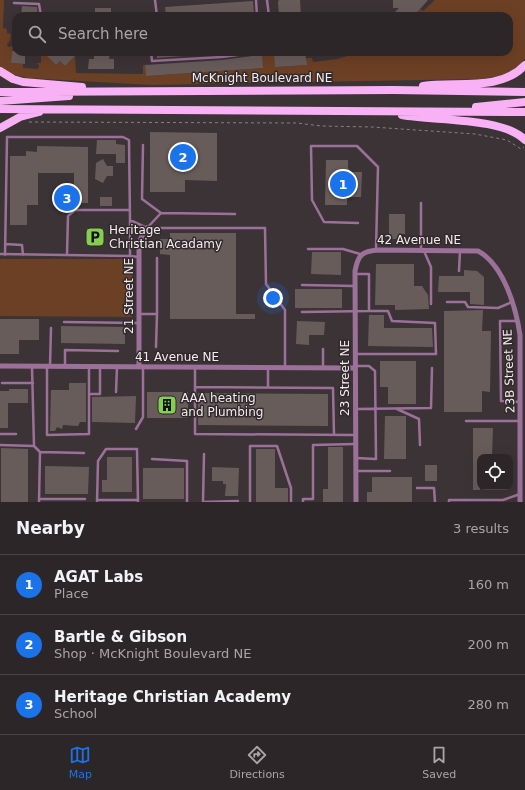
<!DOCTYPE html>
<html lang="en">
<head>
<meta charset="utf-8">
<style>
	body { margin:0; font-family:"DejaVu Sans",sans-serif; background:#393234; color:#f1f3f6 }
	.controls { position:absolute; right:12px; bottom:12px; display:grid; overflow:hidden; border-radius:8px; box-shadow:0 4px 16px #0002 }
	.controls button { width:36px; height:36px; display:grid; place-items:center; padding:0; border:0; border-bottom:1px solid #484345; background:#2d2628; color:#f1f3f6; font:20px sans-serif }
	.you { position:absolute; left:273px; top:298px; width:14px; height:14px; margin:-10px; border:3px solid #fff; border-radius:50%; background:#1a73e8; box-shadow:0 0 0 6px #1a73e833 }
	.badge { display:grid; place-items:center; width:26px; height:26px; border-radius:50%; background:#1a73e8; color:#fff; font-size:13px; font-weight:700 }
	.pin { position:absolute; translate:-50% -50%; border:2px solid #fff; box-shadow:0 1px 4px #0006 }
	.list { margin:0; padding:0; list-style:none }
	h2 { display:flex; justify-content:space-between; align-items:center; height:52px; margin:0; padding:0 16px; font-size:17px }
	h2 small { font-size:13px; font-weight:400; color:#a7a5a8 }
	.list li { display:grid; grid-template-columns:26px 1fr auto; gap:12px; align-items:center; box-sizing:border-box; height:60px; padding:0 16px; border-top:1px solid #484345 }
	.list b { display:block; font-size:15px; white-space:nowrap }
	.list p { margin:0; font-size:13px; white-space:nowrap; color:#a7a5a8 }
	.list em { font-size:13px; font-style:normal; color:#a7a5a8 }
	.icon { flex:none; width:22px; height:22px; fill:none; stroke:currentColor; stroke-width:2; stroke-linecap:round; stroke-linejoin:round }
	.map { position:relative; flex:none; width:525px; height:502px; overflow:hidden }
	.search { position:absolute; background:#2d2628; box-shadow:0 4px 16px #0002; left:12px; right:12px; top:12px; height:44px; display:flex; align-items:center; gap:10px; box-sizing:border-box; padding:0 14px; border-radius:12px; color:#a7a5a8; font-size:15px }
	.sheet { height:232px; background:#2d2628 }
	nav { display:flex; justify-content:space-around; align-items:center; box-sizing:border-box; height:56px; border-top:1px solid #484345; background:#2d2628; font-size:11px; color:#a7a5a8 }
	nav a { display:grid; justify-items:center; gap:2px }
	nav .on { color:#1a73e8 }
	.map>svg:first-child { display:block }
</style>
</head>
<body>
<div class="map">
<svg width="525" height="502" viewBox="0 0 525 502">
	<rect width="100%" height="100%" fill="#3c3336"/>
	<path fill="#6c4025" d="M0 0H4L3 28 7 29V33L11 34 10 41 7 44 8 47 14 46 12 50 11 63 23 64V68L38 69 39 65 36 63H41V55L47 56 56 65 60 61 65 66 75 56 76 73 143 74V65H145L146 76 263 68 262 53H267V56H275L276 67 306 65V58H312L313 62 337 59 361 52H509V16H414L421 9 423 11 435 0H525V58C515 74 497 77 480 79L151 85 27 78 8 73 0 66Z
		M0 259H132V317L0 316Z"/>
	<path fill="#685c5b" d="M279 0H300L301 16H279L278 2Z
		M393 0H428L414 16H391L399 8H393Z
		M253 1 254 13 219 16H166L165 7Z
		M22 6 37 7 38 16H21Z
		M95 8H111V16H95Z
		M12 51 25 52V64L11 63Z
		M51 52H76L75 56 65 66 60 61 56 65 47 56Z
		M94 52H110L109 59H114V69H88L89 59H94Z
		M157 52H238L157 58Z
		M262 52 263 68 146 76 145 65 222 60 259 55Z
		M274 52H305L307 65 275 67Z
		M150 132 217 133V181L185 180V192H150Z
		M97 140H116V144L125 145V163H116V154H96Z
		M37 146 88 147V203H74V173H38V205H27V225H10V156H26V151L37 152Z
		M103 159 107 166H113V176H107L103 183 95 179 96 163Z
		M326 160H348V168L351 172H362L361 197H347V205H325Z
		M100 197H112V206H100Z
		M389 214H405V234H399V239H389Z
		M170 233H236V314H255V319H170V255L160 254V239H170Z
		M312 252H341V275L311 274Z
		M376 264H414V286H422L428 295 429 309 395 310V305H375Z
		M464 270 477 271 484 277V305L470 304V292H438L439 276H464Z
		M295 289H342V308H295Z
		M483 310 482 331H491L490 392 482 391V412H444V311Z
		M369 315H384V328H432L433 347 368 346Z
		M0 319H39V340H19V354H0Z
		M297 321 325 322 324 335H309V345L296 344Z
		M61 326 125 327V344L61 343Z
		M380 361H416V404H388V387H380Z
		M69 383H86V422H80L78 426 63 425 62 429 57 427 55 431H50L51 390H69Z
		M9 389H28V403H8V428H0V391H9Z
		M147 392H188V418H147Z
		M198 393 328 394V426L198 425Z
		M136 396 135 423 92 422V397Z
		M385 416H406V459H384Z
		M473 428H493L492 457H480V490H473Z
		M328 447H343V502H323V489H328Z
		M1 448 28 449V502H1Z
		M256 449H275V488H288V502H256Z
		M107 457H132V492H102V480H107Z
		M425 465H437V481H425Z
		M45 466 89 467 88 494H45Z
		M212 467 239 468 238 496H225L226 484H223V481H212Z
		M143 468H184V499H143Z
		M372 477H412V502H367V492H372Z"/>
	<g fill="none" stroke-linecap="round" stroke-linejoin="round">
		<path stroke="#888083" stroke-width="1" stroke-dasharray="3 3" stroke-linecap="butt" d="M29 122 297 123 321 126 372 127 475 134 507 140 521 149 524 147"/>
		<path stroke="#9c7199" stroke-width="2.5" d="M155 0 157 16
			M256 0 257 16
			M267 0 269 16
			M14 3 39 4 41 16
			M151 52 152 61 222 57 259 52
			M143 145 142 199 161 213 147 228
			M161 213 235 214
			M358 223 324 222 312 200 311 146H357L378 167 376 249
			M5 244 22 245 23 255
			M308 249H343L360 254
			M421 250V203
			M424 251 431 267V304
			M0 254 130 256V220
			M5 255 7 137H123L129 140 130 220 147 228H265L266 284 285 310V367
			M67 255 68 216 75 210H130
			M130 256 139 257
			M459 271 460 251
			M302 285 355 286
			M447 302H465L468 307 498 308 512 302
			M302 312 369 311V274H356
			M139 314H157L156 347
			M157 314V258
			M517 321H500L501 401 520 402
			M64 322 138 323
			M355 354H436L435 323 392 321 388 311H369
			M50 366 51 328
			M65 366V350L118 351
			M355 366H369L375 371 376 459 356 458
			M32 367 34 446
			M47 367V435L89 434V367
			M195 367V434L355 435
			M323 367V349
			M268 368V387
			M2 383H33
			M195 387 333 388 334 435
			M116 392 117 367
			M89 394H100V367
			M356 409 431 408 432 368
			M397 409 419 419 420 445
			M466 421H520
			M136 429 143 417V367
			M0 434H16
			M0 445 34 446 40 452
			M152 459 187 461V502
			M356 471H390
			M417 488H434L435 502
			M39 499H85
			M97 500H138
			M39 502 40 452 84 453
			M97 502 98 461 106 449H137L138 502
			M203 502 204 454
			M203 502 238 501
			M250 502V446H277L291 488V502
			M303 502V499H313V445L355 444
			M449 502V500H503L520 494"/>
		<path stroke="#9c7199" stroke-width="5" d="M0 366 355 368
			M139 367V250L141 238 147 228
			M356 502 355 271C358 255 362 251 378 250L478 251C504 265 516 308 520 335V502"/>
		<path stroke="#f8b1f4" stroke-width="8" d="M0 71 13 79 23 82 82 87
			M423 86C456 81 500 92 525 65
			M0 92 394 90 525 92
			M0 101 69 96
			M476 107 525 102
			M0 109 525 112
			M402 115C434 121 503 117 525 140
			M0 128 20 117 39 112"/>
	</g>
	<defs>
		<g id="parking-square" transform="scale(1)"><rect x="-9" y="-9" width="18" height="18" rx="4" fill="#84cf4d" stroke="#32292c"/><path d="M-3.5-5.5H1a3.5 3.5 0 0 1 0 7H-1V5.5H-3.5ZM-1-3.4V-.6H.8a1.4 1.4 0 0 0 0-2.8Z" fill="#111"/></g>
		<g id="building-square" transform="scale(1)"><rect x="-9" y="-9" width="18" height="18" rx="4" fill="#84cf4d" stroke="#32292c"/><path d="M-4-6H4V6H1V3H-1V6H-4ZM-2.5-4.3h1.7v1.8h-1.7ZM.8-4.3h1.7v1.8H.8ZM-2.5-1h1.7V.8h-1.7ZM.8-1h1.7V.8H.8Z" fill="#111"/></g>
	</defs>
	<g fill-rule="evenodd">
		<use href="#parking-square" x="95" y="237"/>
		<use href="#building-square" x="167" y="405"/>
	</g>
	<g text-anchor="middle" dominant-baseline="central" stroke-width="3" stroke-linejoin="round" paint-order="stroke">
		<g font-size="12" fill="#f2ecee" stroke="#32292c">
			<text x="262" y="78">McKnight Boulevard NE</text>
			<text x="419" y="240">42 Avenue NE</text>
			<text transform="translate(129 296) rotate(-90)">21 Street NE</text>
			<text x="177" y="357">41 Avenue NE</text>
			<text transform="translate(509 371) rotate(-92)">23B Street NE</text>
			<text transform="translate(345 378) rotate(-90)">23 Street NE</text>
		</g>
		<g font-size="12" fill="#f2ecee" stroke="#32292c" text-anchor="start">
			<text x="109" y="230">Heritage<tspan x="109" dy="14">Christian Acadamy</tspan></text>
			<text x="181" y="398">AAA heating<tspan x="181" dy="14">and Plumbing</tspan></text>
		</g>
	</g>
</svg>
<div class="controls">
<button><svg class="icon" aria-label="locate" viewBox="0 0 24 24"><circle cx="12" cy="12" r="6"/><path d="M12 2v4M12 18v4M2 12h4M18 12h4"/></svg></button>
</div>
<div class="you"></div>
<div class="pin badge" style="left:343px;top:184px">1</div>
<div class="pin badge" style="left:183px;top:157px">2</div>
<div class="pin badge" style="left:67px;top:198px">3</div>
<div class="search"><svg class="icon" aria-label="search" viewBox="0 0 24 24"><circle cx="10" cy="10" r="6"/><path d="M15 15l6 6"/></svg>Search here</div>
</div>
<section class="sheet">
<h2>Nearby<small>3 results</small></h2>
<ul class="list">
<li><span class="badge">1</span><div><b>AGAT Labs</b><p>Place</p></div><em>160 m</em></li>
<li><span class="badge">2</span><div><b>Bartle &amp; Gibson</b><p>Shop · McKnight Boulevard NE</p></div><em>200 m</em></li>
<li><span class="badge">3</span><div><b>Heritage Christian Academy</b><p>School</p></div><em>280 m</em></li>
</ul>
</section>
<nav>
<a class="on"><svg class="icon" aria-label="map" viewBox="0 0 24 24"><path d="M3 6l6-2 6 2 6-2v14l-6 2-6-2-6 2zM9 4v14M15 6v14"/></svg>Map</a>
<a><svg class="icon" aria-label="directions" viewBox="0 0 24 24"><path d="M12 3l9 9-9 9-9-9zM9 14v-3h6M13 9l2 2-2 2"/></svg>Directions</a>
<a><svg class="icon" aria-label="saved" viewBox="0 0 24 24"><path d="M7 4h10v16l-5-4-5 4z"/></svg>Saved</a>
</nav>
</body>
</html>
